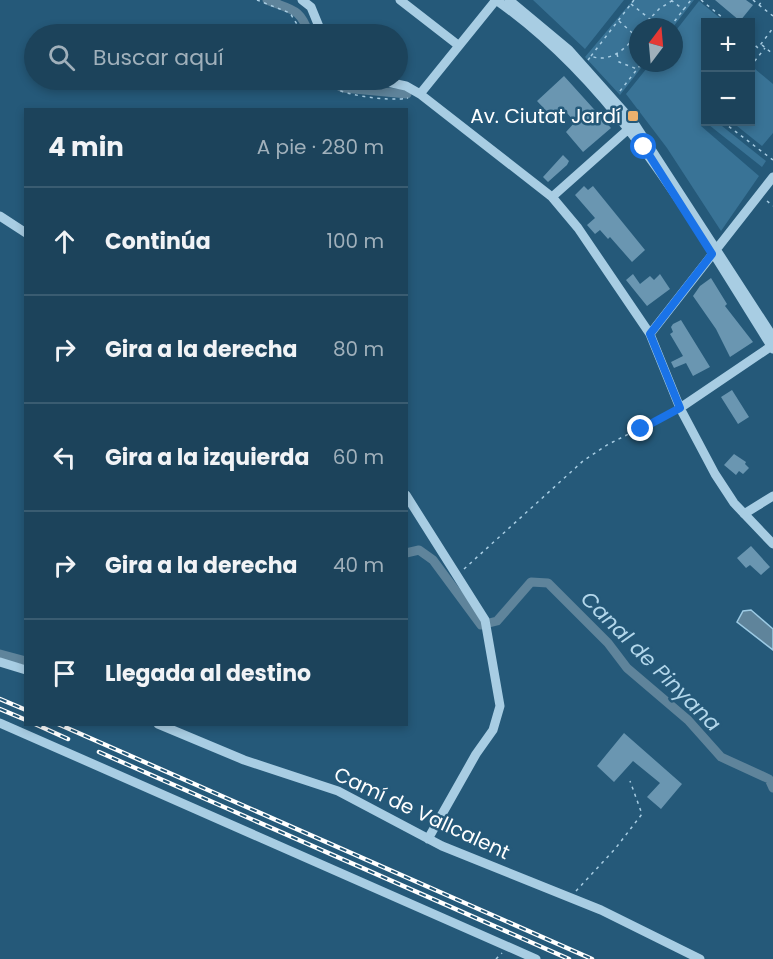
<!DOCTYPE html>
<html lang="es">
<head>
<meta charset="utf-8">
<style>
	body { margin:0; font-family:Poppins,sans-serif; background:#294e64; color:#f1f3f6 }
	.controls { position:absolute; right:18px; top:18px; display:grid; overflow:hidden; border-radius:0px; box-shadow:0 3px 9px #0003 }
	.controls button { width:54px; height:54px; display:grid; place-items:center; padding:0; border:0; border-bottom:2px solid #3a5c71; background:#1c435b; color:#f1f3f6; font:30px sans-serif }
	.compass { position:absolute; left:629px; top:18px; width:54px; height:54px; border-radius:50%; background:#1c435b; box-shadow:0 3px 9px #0003; rotate:16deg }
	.stop { position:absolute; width:18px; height:18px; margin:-14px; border:4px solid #1a73e8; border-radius:50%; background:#fff }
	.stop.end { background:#1a73e8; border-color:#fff; box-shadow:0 2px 6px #0008 }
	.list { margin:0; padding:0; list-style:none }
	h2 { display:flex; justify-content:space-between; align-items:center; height:78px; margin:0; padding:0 24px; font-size:26px }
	h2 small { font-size:20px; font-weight:400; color:#a0b0bb }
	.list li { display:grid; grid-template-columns:39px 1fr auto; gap:18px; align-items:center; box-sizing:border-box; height:108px; padding:0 24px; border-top:2px solid #3a5c71 }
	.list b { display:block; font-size:22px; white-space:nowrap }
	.list em { font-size:20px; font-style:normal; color:#a0b0bb }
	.icon { flex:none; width:33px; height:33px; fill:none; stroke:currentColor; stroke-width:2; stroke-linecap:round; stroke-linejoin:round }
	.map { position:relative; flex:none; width:773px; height:959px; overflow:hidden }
	.search { position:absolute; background:#1c435b; box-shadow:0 3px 9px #0003; left:24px; top:24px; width:384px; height:66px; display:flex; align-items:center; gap:15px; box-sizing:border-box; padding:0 21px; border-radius:33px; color:#a0b0bb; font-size:22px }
	.panel { position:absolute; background:#1c435b; box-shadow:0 3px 9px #0003; left:24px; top:108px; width:384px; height:618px; border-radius:0px }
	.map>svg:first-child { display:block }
</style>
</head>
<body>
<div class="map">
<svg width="773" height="959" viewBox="0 0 773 959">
	<rect width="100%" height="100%" fill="#255979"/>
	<path fill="#397396" d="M533 0H624L585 49Z
		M633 0H694L673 27H638V63H645L620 95 585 57Z
		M699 1 725 22H706V121L701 126 759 176 721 231 667 148 626 94 651 63H674V33Z
		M755 69 773 84V133L762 146 732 122H750L751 74Z
		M712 122H717L766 161 762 167 709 125Z"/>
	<path fill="#5f849b" stroke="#9ccae4" stroke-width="1.5" d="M751 610 773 629V650L737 622 743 611Z"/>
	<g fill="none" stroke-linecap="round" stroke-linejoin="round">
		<path stroke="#5f849b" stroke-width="9" d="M267 0C291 10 300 7 309 34
			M327 80 343 88 407 94
			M406 553 419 550 433 560 481 625 497 621 531 582 548 583 608 643 627 668 688 720 721 757 769 779 773 788
			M0 654 26 661"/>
	</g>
	<path fill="#6a96b1" d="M715 0H746L753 5 740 21Z
		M564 76 611 128 583 152 566 132 575 122 566 112 555 120 537 101Z
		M563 155 569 161 567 165 548 182 543 177Z
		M584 186 588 190 593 186 645 250 632 262 610 237 608 239 600 230 595 234 587 225 595 218 575 195Z
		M633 274 640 284 650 276 654 280 660 274 670 289 647 306 626 280Z
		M711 278 727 304 725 306 753 342 730 357 716 329 693 296 700 286Z
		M681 320 710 367 693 376 686 363 674 368 671 362 683 356 670 334 673 332 671 327 673 324Z
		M732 390 749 417 738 424 721 397Z
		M734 454 746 462 745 464 749 468 743 474 739 471 736 475 724 465Z
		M751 546 770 567 761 575 750 565 746 568 737 558Z
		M624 733 682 784 661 809 647 797 660 783 633 761 614 782 597 766Z"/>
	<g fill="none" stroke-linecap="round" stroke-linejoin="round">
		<path stroke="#a8cde3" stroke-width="1.5" stroke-dasharray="3 4.5" stroke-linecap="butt" d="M257 0 290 13 303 34
			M671 0 684 10
			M701 0 728 22
			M753 0 759 5 763 0
			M631 4 660 27
			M759 5 773 16
			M619 21 638 38
			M642 27 659 9 673 0
			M670 27 691 0
			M750 41 758 48 773 28
			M762 45 773 54
			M617 54 619 62 637 69
			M591 56 634 0
			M588 60 591 56C610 64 628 47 638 33
			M750 67 765 48
			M321 80C334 95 388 102 408 98
			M620 91 642 63
			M723 122 773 160
			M767 201 773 206
			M464 569 583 461 607 445 672 412
			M576 891 615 849 642 814 630 781
			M496 959 502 953"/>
		<path stroke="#a8cde3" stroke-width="9" d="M302 0 311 7 322 34
			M400 0 458 45
			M496 0C621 88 693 223 773 349
			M509 0 569 50 634 123 773 337
			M378 80 406 86 420 94 552 197 578 228 650 334 680 408 715 474 734 503 773 544
			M420 94 496 0
			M552 197 633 125
			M0 216 26 233
			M650 334 773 177
			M680 408 773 345
			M406 495 485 620 500 706 493 730 476 754 428 839
			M744 514 773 496
			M0 662 26 670
			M0 723 536 959
			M158 724 244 760 338 791 442 846 601 910 700 959"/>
		<g stroke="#fff" stroke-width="4.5">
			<path id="rail" d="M0 699 26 710
				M0 709 26 720
				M35 724 68 739
				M58 724 592 959
				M99 752 569 959"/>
		</g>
		<use href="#rail" stroke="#255979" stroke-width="2" stroke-dasharray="7" stroke-linecap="butt"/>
	</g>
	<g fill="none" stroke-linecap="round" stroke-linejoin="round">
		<path stroke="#1a73e8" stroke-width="8" d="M641 429 680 408 650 334 712 254 644 147"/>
	</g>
	<rect fill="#ecb16d" stroke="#255979" stroke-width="2" x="627" y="110" width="12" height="12" rx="3"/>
	<g text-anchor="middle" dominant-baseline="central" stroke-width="5" stroke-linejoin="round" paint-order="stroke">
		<g font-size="20" fill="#fff" stroke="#255979" text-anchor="end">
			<text x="621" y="116">Av. Ciutat Jardí</text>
		</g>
		<g font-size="20" fill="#fff" stroke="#255979">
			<text transform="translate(422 813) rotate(25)">Camí de Vallcalent</text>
		</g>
		<g font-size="21" font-style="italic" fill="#b3d7eb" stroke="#255979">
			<text transform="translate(651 661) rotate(45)">Canal de Pinyana</text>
		</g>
	</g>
</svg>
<div class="controls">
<button>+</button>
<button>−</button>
</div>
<svg class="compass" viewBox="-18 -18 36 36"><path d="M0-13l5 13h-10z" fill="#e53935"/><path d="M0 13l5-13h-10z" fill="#a0b0bb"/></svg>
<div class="stop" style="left:644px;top:147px"></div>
<div class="stop end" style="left:641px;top:429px"></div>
<div class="search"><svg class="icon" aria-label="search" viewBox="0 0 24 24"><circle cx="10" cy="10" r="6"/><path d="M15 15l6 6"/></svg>Buscar aquí</div>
<section class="panel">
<h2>4 min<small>A pie · 280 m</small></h2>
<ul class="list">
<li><svg class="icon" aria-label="ahead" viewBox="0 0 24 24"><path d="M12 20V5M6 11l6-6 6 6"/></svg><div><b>Continúa</b></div><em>100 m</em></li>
<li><svg class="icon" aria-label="right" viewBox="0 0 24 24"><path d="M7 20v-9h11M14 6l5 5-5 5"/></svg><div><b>Gira a la derecha</b></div><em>80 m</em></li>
<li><svg class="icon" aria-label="left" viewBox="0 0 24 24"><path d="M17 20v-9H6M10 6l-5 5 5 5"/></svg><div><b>Gira a la izquierda</b></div><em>60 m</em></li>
<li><svg class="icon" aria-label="right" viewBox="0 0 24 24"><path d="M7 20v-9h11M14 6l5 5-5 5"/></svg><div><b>Gira a la derecha</b></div><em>40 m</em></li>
<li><svg class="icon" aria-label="arrive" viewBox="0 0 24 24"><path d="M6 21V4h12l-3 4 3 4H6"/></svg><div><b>Llegada al destino</b></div></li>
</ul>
</section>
</div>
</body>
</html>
